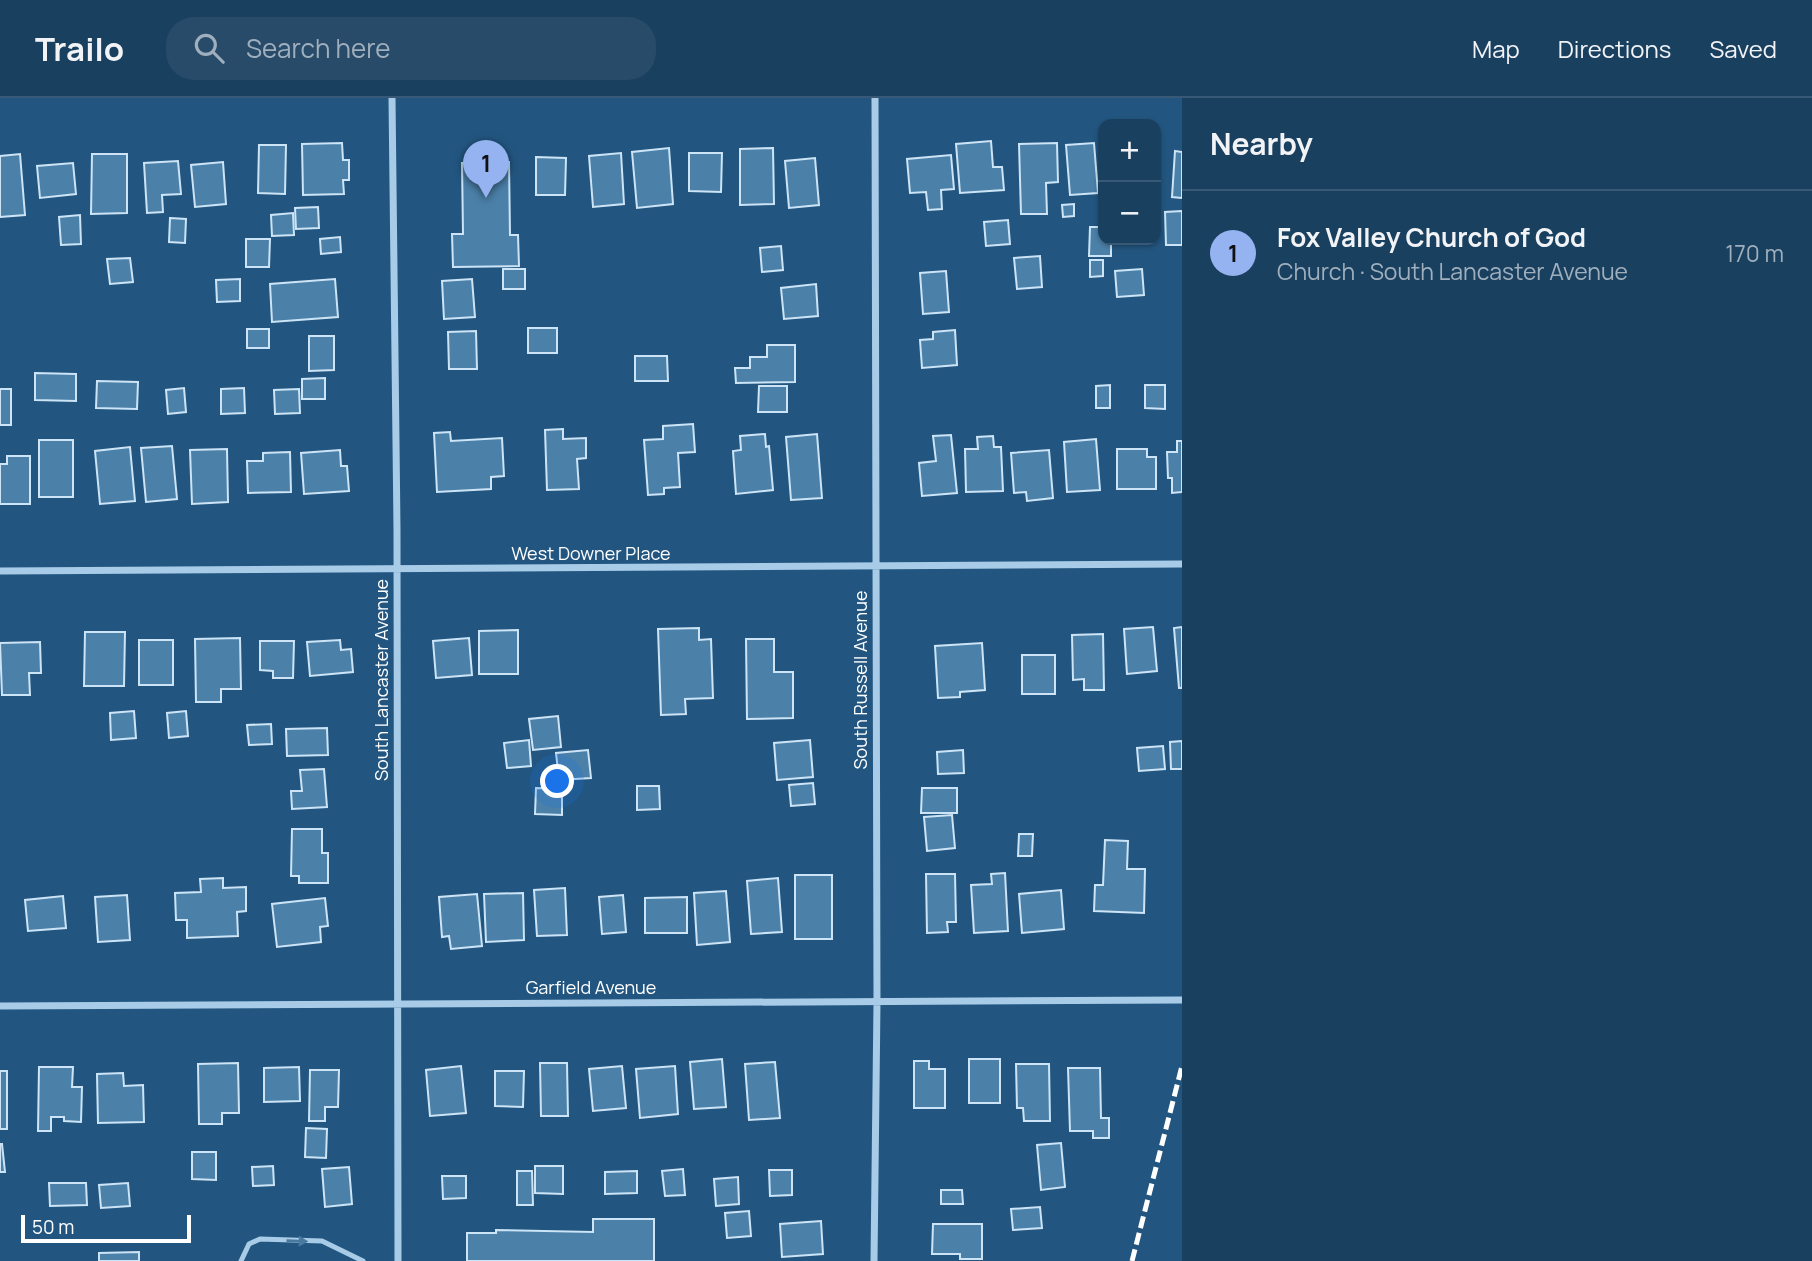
<!DOCTYPE html>
<html lang="en">
<head>
<meta charset="utf-8">
<style>
	body { margin:0; font-family:Manrope,sans-serif; background:#274b69; color:#f1f3f6 }
	.controls { position:absolute; right:21px; top:21px; display:grid; overflow:hidden; border-radius:14px; box-shadow:0 2px 5px #0004 }
	.controls button { width:63px; height:63px; display:grid; place-items:center; padding:0; border:0; border-bottom:2px solid #385975; background:#1a4060; color:#f1f3f6; font:35px sans-serif }
	.scale { position:absolute; left:21px; bottom:18px; width:170px; box-sizing:border-box; padding-left:7px; border:4px solid #fff; border-top:0; font-size:19px; line-height:24px; white-space:nowrap; color:#fff; -webkit-text-stroke:5px #225680; paint-order:stroke }
	.you { position:absolute; left:558px; top:684px; width:24px; height:24px; margin:-18px; border:5px solid #fff; border-radius:50%; background:#1a73e8; box-shadow:0 0 0 10px #1a73e833 }
	.badge { display:grid; place-items:center; width:46px; height:46px; border-radius:50%; background:#95b2f1; color:#111; font-size:23px; font-weight:700 }
	.pin { position:absolute; translate:-50% -58px; filter:drop-shadow(0 2px 4px #0008) }
	.pin::after { content:''; position:absolute; top:37px; width:24px; height:21px; background:inherit; clip-path:polygon(0 0,100% 0,50% 100%) }
	.list { margin:0; padding:0; list-style:none }
	h2 { display:flex; justify-content:space-between; align-items:center; height:91px; margin:0; padding:0 28px; font-size:30px }
	h2 small { font-size:23px; font-weight:400; color:#9fafbd }
	.list li { display:grid; grid-template-columns:46px 1fr auto; gap:21px; align-items:center; box-sizing:border-box; height:126px; padding:0 28px; border-top:2px solid #385975 }
	.list b { display:block; font-size:26px; white-space:nowrap }
	.list p { margin:0; font-size:23px; white-space:nowrap; color:#9fafbd }
	.list em { font-size:23px; font-style:normal; color:#9fafbd }
	.icon { flex:none; width:38px; height:38px; fill:none; stroke:currentColor; stroke-width:2; stroke-linecap:round; stroke-linejoin:round }
	.map { position:relative; flex:none; width:1182px; height:1163px; overflow:hidden }
	header { display:flex; align-items:center; gap:42px; box-sizing:border-box; height:98px; padding:0 35px; background:#1a4060; border-bottom:2px solid #385975 }
	header strong { font-size:33px }
	nav { display:flex; gap:38px; margin-inline-start:auto; font-size:24px }
	.search { width:490px; height:63px; background:#274b69; display:flex; align-items:center; gap:18px; box-sizing:border-box; padding:0 24px; border-radius:28px; color:#9fafbd; font-size:26px }
	main { display:flex }
	aside { flex:1; background:#1a4060 }
	.map>svg:first-child { display:block }
</style>
</head>
<body>
<header>
<strong>Trailo</strong>
<div class="search"><svg class="icon" aria-label="search" viewBox="0 0 24 24"><circle cx="10" cy="10" r="6"/><path d="M15 15l6 6"/></svg>Search here</div>
<nav><a>Map</a><a>Directions</a><a>Saved</a></nav>
</header>
<main>
<div class="map">
<svg width="1182" height="1163" viewBox="0 0 1182 1163">
	<rect width="100%" height="100%" fill="#225680"/>
	<path fill="#4b80a9" stroke="#cce4f6" stroke-width="2" d="M991 43 993 69H1002L1004 92 960 95 956 46Z
		M342 45 343 62H349V82H343L344 96 303 97 302 46Z
		M1057 45 1058 84 1046 85 1047 116H1021L1019 46Z
		M1094 45 1098 95 1070 97 1066 47Z
		M259 47H286L285 96 258 95Z
		M669 50 673 106 637 110 632 54Z
		M773 50 774 106 740 107V51Z
		M1175 53 1182 54V100L1172 99Z
		M621 55 624 106 593 109 589 58Z
		M689 55H722L721 94 689 93Z
		M20 56 25 117 0 119V58Z
		M92 56H127V115L91 116Z
		M951 57 954 91 941 92 942 111 928 112 926 94 910 95 907 61Z
		M536 59 566 60 565 97H536Z
		M815 60 819 107 789 110 785 63Z
		M178 63 181 96 162 97 163 114 147 115 144 65Z
		M223 64 226 106 195 109 191 67Z
		M509 64 510 137H518L519 168 453 169 452 136H463L462 65Z
		M73 65 76 96 40 100 37 68Z
		M1074 106V118L1063 119 1062 107Z
		M318 109 319 130 296 131 295 110Z
		M1182 113V147H1166L1165 114Z
		M293 115 294 137 272 138 271 117Z
		M80 117 81 146 61 147 59 119Z
		M170 120 186 121 185 145 169 144Z
		M1008 122 1010 146 986 148 984 124Z
		M1090 129H1103V142H1111V158H1089Z
		M340 139 341 154 321 156 320 141Z
		M246 141H270L269 169H246Z
		M781 148 783 172 762 174 760 150Z
		M1040 158 1042 189 1017 191 1014 160Z
		M130 160 133 184 110 186 107 161Z
		M1090 162H1103V178L1090 179Z
		M503 171H525V191H503Z
		M1142 171 1144 197 1117 199 1115 173Z
		M946 173 949 214 923 216 920 175Z
		M240 181V203L217 204 216 182Z
		M335 181 338 219 272 224 270 186Z
		M472 181 475 219 444 221 442 183Z
		M816 186 818 218 784 221 781 190Z
		M528 230H557V255H528Z
		M247 231H269V250H247Z
		M955 232 957 267 922 270 920 242 933 241V234Z
		M476 233 477 271H449L448 234Z
		M309 238H334V272L309 273Z
		M767 247H795V284L736 285 735 270H750V259H767Z
		M635 258H667L668 283H635Z
		M35 275 76 276V303L35 302Z
		M325 280V301H302V281Z
		M97 283 138 284 137 311 96 310Z
		M1110 287V310H1096V288Z
		M1145 287H1165V311L1145 310Z
		M759 288H787V314H758Z
		M184 290 186 314 168 316 166 292Z
		M244 290 245 315 221 316V291Z
		M0 291H11V327H0Z
		M299 291 300 315 275 316 274 292Z
		M693 326 695 354 678 355 680 389 664 390V396L648 397 644 342 663 341V328Z
		M563 331V341L586 340V360L577 361 579 391 547 392 545 332Z
		M450 334 451 343 502 340 504 378 491 379V391L437 394 434 335Z
		M765 336 766 349 769 348 773 392 736 396 733 353 741 352 740 338Z
		M817 336 822 400 791 402 786 339Z
		M951 337 957 395 922 398 919 365 936 363 933 338Z
		M993 338 994 349H1001L1003 393 966 394 965 351H978L977 339Z
		M1096 341 1100 392 1067 394 1064 344Z
		M39 342H73V399H39Z
		M1177 343H1182V394L1172 395V380H1168L1167 354H1177Z
		M172 348 177 401 146 404 141 350Z
		M130 349 135 403 100 406 95 353Z
		M227 351 228 404 192 406 190 352Z
		M1117 351H1147V359H1156V391H1117Z
		M340 352 341 368H347L349 393 304 396 301 355Z
		M1049 352 1053 400 1027 403 1026 394 1014 395 1011 355Z
		M290 354 291 394 248 395 247 363H263V355Z
		M7 358H30V406H0V366H7Z
		M1153 529 1157 573 1127 576 1124 531Z
		M1182 529V590H1179L1174 530Z
		M699 530V542L711 541 713 600 685 601 686 616 661 617 658 531Z
		M518 532V576H479V533Z
		M85 534H125L124 588H84Z
		M1103 536 1104 592H1084V581L1073 582 1072 537Z
		M240 540 241 591H221V604H196L195 541Z
		M469 540 472 577 436 580 433 543Z
		M746 541H774V574H793V620L747 621Z
		M139 542H173V587H139Z
		M340 542 341 552 351 551 353 574 310 578 307 544Z
		M260 543H294L293 580H273V573L260 572Z
		M40 544 41 575H29L30 597H2L0 545Z
		M982 545 985 592 960 594V599L938 600 935 548Z
		M1022 557H1055V596H1022Z
		M134 613 136 640 111 642 110 615Z
		M186 613 188 638 169 640 167 615Z
		M558 618 561 649 533 652 529 621Z
		M271 626 272 646 249 647 247 627Z
		M327 630 328 657 287 658 286 631Z
		M529 642 531 668 507 670 504 645Z
		M810 642 813 679 777 682 774 645Z
		M1182 643V671H1171L1170 644Z
		M1163 648 1165 671 1139 673 1137 650Z
		M588 652 591 680 559 682 556 655Z
		M963 652 964 675 938 676 937 654Z
		M324 671 327 709 292 711 291 693H302L300 672Z
		M813 685 815 706 791 708 789 687Z
		M637 688H659L660 711 637 712Z
		M536 690 562 691V717L535 716Z
		M922 690H957V715H921Z
		M952 717 955 750 927 753 924 719Z
		M292 731H322V755H328V785H299V778H291Z
		M1019 736H1033L1032 758H1018Z
		M1105 742 1128 743 1127 771H1145L1144 815 1094 813 1095 787H1103Z
		M1005 775 1008 833 974 835 971 787 992 786 991 776Z
		M926 776H955L956 824H947L948 834 927 835Z
		M795 777H832V841H795Z
		M223 780V790L246 789V813L237 814 238 838 187 840V822H176L175 795 201 794 200 781Z
		M778 780 782 834 751 836 747 783Z
		M565 790 567 837 537 838 534 792Z
		M1061 792 1064 831 1022 835 1019 796Z
		M726 793 730 844 697 847 694 795Z
		M523 795 524 842 486 844 484 796Z
		M477 796 482 848 451 851 449 838 442 839 439 799Z
		M127 797 130 842 98 844 95 799Z
		M623 797 626 834 602 836 599 799Z
		M63 798 66 830 28 833 25 802Z
		M687 799V835H645V800Z
		M325 800 328 828 320 829 321 844 277 849 272 806Z
		M722 961 726 1009 694 1011 690 964Z
		M969 961H1000V1005H969Z
		M914 963H929V971H945V1010H914Z
		M775 964 780 1020 749 1022 745 966Z
		M238 965 239 1015H222V1026H199L198 966Z
		M540 965H567L568 1018H541Z
		M1016 966H1049L1050 1023H1024L1023 1010H1017Z
		M461 968 466 1015 430 1018 426 972Z
		M622 968 626 1010 593 1013 589 971Z
		M675 968 678 1016 640 1020 636 971Z
		M39 969H73L72 989H82L81 1024 64 1023V1019H51V1033H38Z
		M299 969 300 1003 264 1004V970Z
		M1068 970H1100L1101 1020H1109V1040H1093V1033H1070Z
		M310 972H339L338 1009H325V1023H309Z
		M0 973H7V1031H0Z
		M495 973H524L523 1009 495 1008Z
		M123 975 124 988 143 987 144 1024 98 1025 97 976Z
		M306 1030 327 1031 326 1060 305 1059Z
		M1061 1045 1065 1089 1041 1092 1037 1047Z
		M0 1046H2L5 1074H0Z
		M192 1054H216V1082L192 1081Z
		M273 1068 274 1087 253 1088 252 1069Z
		M535 1068H563V1096L535 1095Z
		M349 1069 352 1106 325 1109 322 1071Z
		M683 1071 685 1097 665 1098 662 1073Z
		M769 1072H792V1097L770 1098Z
		M517 1073H532L533 1107H517Z
		M637 1073V1095L605 1096V1074Z
		M442 1078H466V1100L443 1101Z
		M738 1079 739 1106 716 1108 714 1081Z
		M49 1085H86L87 1107 50 1108Z
		M128 1085 130 1108 101 1110 99 1087Z
		M941 1092H962L963 1106H941Z
		M1040 1109 1042 1130 1013 1132 1011 1111Z
		M749 1113 751 1138 727 1140 725 1115Z
		M593 1121H654V1163H467V1135H496V1132L593 1134Z
		M821 1123 823 1156 782 1159 780 1126Z
		M933 1126H982V1161H960V1156H932Z
		M139 1154V1163H99V1155Z"/>
	<g fill="none" stroke-linecap="round" stroke-linejoin="round">
		<path stroke="#a8cce7" stroke-width="5" d="M241 1163 249 1146 260 1141 322 1143 363 1163"/>
		<path stroke="#a8cce7" stroke-width="7" d="M392 0 397 431 398 1163
			M0 473 1182 466
			M0 908 1182 902
			M874 1163 877 904 875 0"/>
		<path stroke="#fff" stroke-width="5" stroke-dasharray="12 5" stroke-linecap="butt" d="M1132 1163 1182 968"/>
	</g>
	<defs><path id="oneway-solid" d="M-6-.8H1V-3.2L6.5 0L1 3.2V.8H-6Z" transform="scale(1.75)"/></defs>
	<use fill="#4a799f" href="#oneway-solid" transform="translate(297 1143) rotate(2)"/>
	<g text-anchor="middle" dominant-baseline="central" stroke-width="6" stroke-linejoin="round" paint-order="stroke">
		<g font-size="18" fill="#fff" stroke="#225680">
			<text x="591" y="455">West Downer Place</text>
			<text transform="translate(381 582) rotate(-90)">South Lancaster Avenue</text>
			<text transform="translate(860 582) rotate(-90)">South Russell Avenue</text>
			<text x="591" y="889">Garfield Avenue</text>
		</g>
	</g>
</svg>
<div class="controls">
<button>+</button>
<button>−</button>
</div>
<div class="scale">50 m</div>
<div class="you"></div>
<div class="pin badge" style="left:486px;top:100px">1</div>
</div>
<aside>
<h2>Nearby<small></small></h2>
<ul class="list">
<li><span class="badge">1</span><div><b>Fox Valley Church of God</b><p>Church · South Lancaster Avenue</p></div><em>170 m</em></li>
</ul>
</aside>
</main>
</body>
</html>
